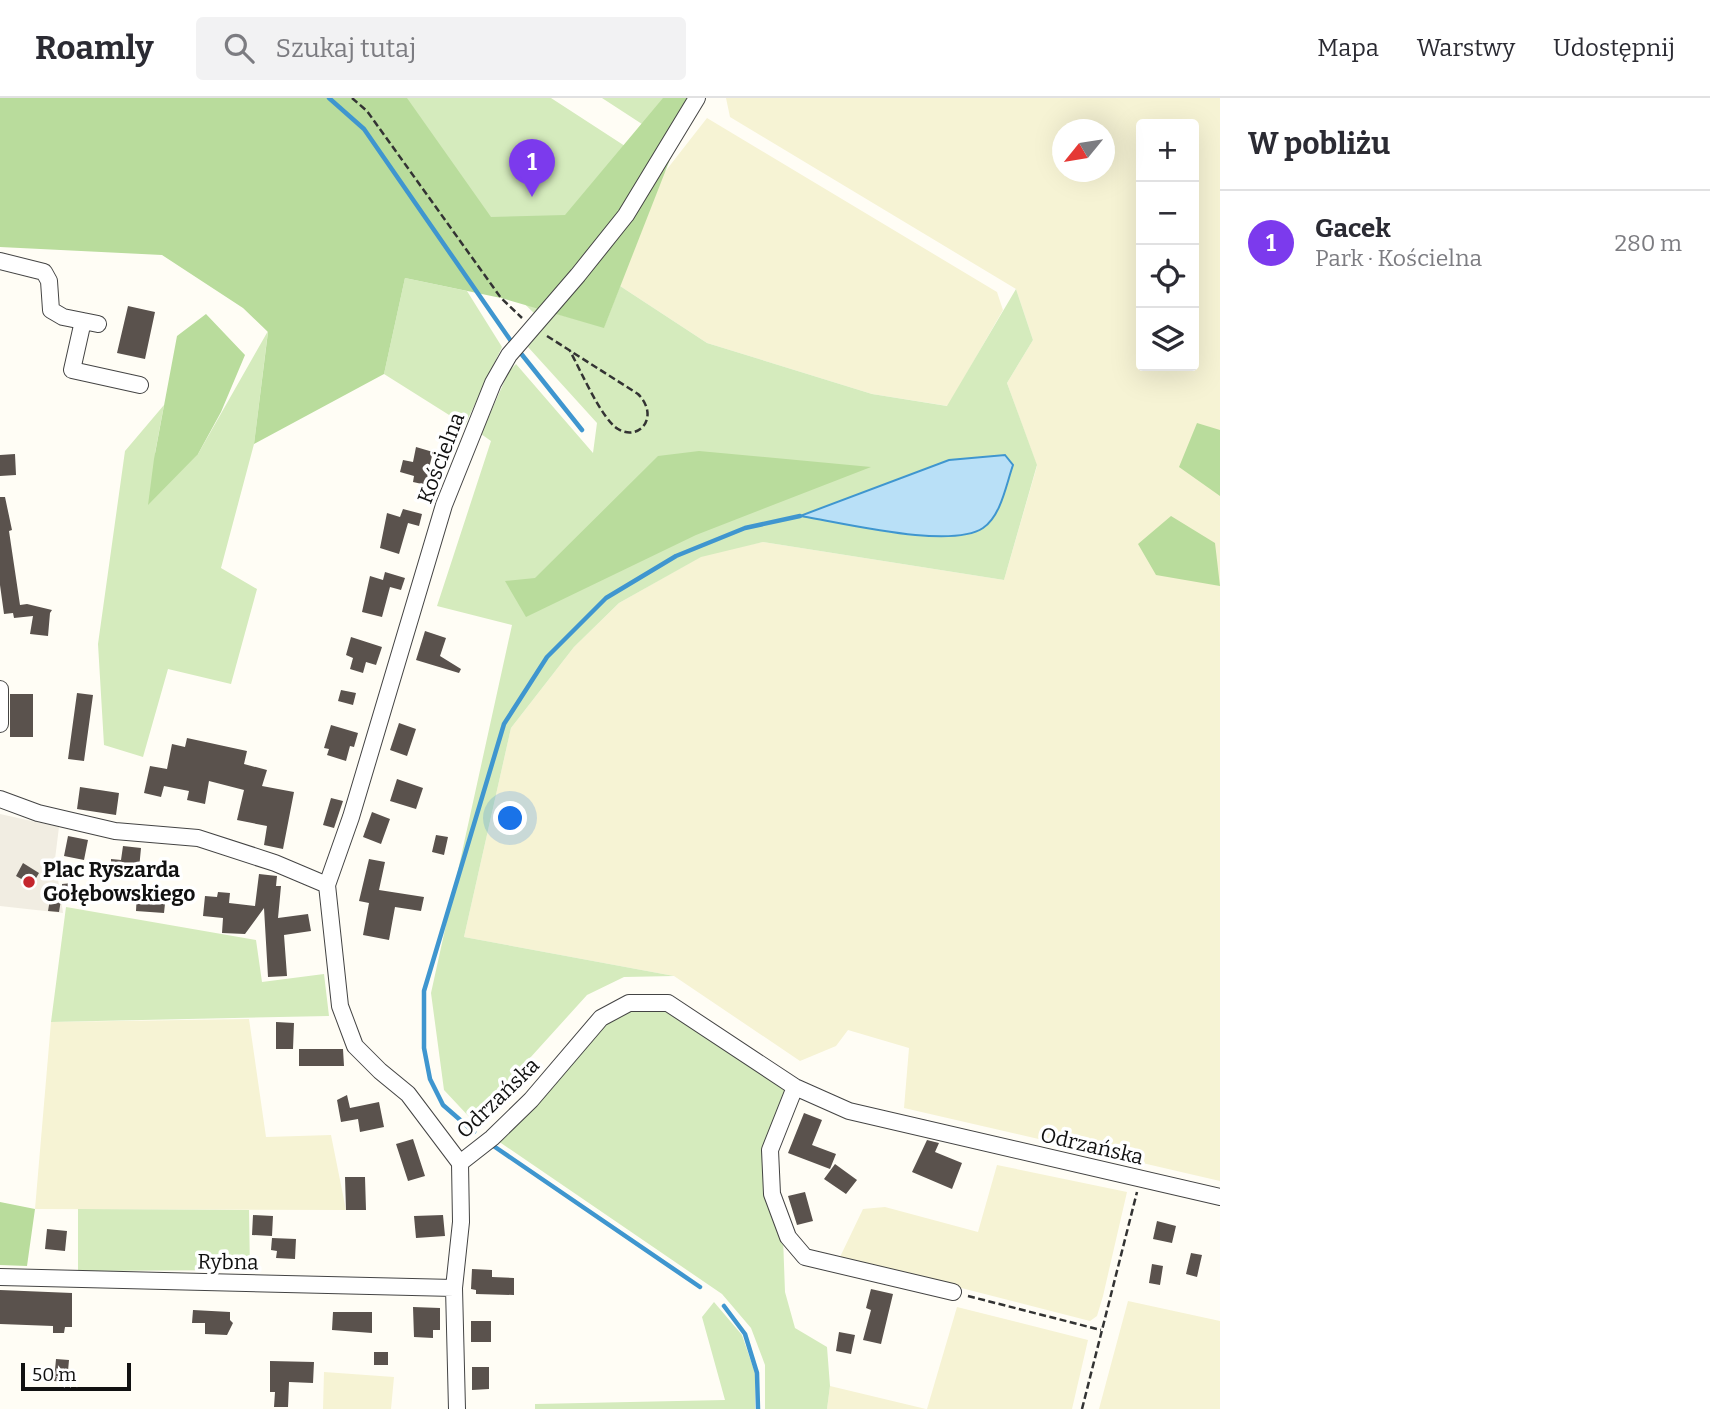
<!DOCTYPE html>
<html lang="pl">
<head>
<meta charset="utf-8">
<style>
	body { margin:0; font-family:Bitter,serif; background:#f2f2f3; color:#2b2b33 }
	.controls { position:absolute; right:21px; top:21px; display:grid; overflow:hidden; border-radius:7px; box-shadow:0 7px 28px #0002 }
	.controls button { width:63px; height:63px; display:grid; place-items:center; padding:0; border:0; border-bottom:2px solid #e1e1e2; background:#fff; color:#2b2b33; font:35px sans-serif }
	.compass { position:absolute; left:1052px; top:21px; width:63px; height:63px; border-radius:50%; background:#fff; box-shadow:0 7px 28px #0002; rotate:240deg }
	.scale { position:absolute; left:21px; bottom:18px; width:110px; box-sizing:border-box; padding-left:7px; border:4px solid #111; border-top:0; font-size:19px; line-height:24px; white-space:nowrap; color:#111; -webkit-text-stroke:5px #fff; paint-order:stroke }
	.you { position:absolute; left:511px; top:721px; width:24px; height:24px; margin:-18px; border:5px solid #fff; border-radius:50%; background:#1a73e8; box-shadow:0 0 0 10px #1a73e833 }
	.badge { display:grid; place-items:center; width:46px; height:46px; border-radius:50%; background:#7c3aed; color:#fff; font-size:23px; font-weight:700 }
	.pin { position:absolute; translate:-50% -58px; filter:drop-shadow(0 2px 4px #0008) }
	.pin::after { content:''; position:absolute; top:37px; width:24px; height:21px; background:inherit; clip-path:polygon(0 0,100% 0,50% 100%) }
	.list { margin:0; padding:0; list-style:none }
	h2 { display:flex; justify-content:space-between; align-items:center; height:91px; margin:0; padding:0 28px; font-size:30px }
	h2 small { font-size:23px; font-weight:400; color:#7c7c81 }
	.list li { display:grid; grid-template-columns:46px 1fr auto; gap:21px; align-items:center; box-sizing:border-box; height:105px; padding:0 28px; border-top:2px solid #e1e1e2 }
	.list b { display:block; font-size:26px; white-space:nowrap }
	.list p { margin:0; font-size:23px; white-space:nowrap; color:#7c7c81 }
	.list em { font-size:23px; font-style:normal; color:#7c7c81 }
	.icon { flex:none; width:38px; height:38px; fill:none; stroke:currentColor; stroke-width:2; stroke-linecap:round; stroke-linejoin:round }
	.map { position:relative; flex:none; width:1220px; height:1311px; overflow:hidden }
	header { display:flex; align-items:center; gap:42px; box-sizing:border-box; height:98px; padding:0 35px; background:#fff; border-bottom:2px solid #e1e1e2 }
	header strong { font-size:33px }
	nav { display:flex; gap:38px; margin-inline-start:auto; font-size:24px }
	.search { width:490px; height:63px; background:#f2f2f3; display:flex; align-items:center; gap:18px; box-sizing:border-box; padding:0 24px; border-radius:7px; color:#7c7c81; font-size:26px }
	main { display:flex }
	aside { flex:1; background:#fff }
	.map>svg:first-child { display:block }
</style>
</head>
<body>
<header>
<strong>Roamly</strong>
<div class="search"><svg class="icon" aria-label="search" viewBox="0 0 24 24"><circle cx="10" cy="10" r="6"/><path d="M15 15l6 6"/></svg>Szukaj tutaj</div>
<nav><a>Mapa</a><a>Warstwy</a><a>Udostępnij</a></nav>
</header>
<main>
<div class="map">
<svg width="1220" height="1311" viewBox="0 0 1220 1311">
	<rect width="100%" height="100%" fill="#fffdf5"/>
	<path fill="#f6f3d4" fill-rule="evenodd" d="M726 0H1220V1083L904 1010 909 950 848 932 836 948 800 963 674 878 464 839 511 630 574 549 619 505 707 455 763 444 1004 482 1037 368 1007 285 1033 242 1016 191 730 19ZM1141 26H1194V268H1141ZM1062 32H1104V74H1062Z
		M707 20 997 194 1003 212 948 308 872 296 707 245 620 188 664 75Z
		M249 921 266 1039 331 1037 346 1112 35 1111 51 924Z
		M997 1067 1127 1094 1103 1198 1097 1218 1090 1223 840 1159 863 1111 885 1109 978 1134Z
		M1128 1203 1220 1223V1311H1099Z
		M957 1209 1088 1242 1072 1311H927Z
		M324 1274 394 1279 391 1311H323Z
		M830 1288 926 1311H827Z"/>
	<path fill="#d5ebbd" d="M379 0H551L648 63 554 183 535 216 509 191Z
		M602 0H682L665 41Z
		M405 180 467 193 502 249 465 327 384 276Z
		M620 188 707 245 872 296 947 308 1016 191 1033 242 1007 285 1037 367 1004 482 763 444 701 459 619 505 574 549 511 630 464 839 674 878 624 879 587 897 473 1023 444 992 431 895 512 527 437 508 491 343 481 336 509 273 516 266 593 355 597 325 528 249 554 215 604 229Z
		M268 233 254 346 221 470 257 491 231 586 168 571 143 659 104 647 98 546 125 353 164 307 155 355 198 356Z
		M66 809 256 842 262 884 324 876 329 918 51 924Z
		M665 911 788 992 765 1050 783 1139 785 1194 795 1230 827 1249 830 1288 827 1311H765V1267L751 1230 722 1196 498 1043 608 925 629 912Z
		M78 1111 249 1112 250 1172 78 1173Z
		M714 1204 742 1237 755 1275V1311H535V1306L725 1302 702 1219Z"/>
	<path fill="#b9dc9c" d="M0 0H407L491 119 565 117 663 0H694L604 230 501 200 405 180 384 276 254 346 268 234 243 210 162 157 0 149Z
		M206 216 245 257 221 314 198 356 148 407 154 361 177 238Z
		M1197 325 1220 332V398L1179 369Z
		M699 353 871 369 696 437 526 519 505 483 535 480 658 358Z
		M1171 418 1215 445 1220 488 1156 477 1138 446Z
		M0 1104 35 1111 27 1168 0 1167Z"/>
	<path fill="#f1ede2" d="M0 716 59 729 55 761 63 815 0 808Z"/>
	<path fill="#b9e0f7" stroke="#3f96cf" stroke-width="2" d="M1005 357 1013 367C1006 387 1001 418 983 430 950 452 840 424 800 418L949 362Z"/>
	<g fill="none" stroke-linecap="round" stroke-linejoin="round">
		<path stroke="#3f96cf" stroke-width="4.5" d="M329 0 364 31 513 246
			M519 253 582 332
			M474 1034 443 1007 430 981 424 950V893L504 626 547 559 606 500 676 458 745 430 800 418
			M495 1049 700 1189
			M724 1208 745 1236 757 1275 758 1311"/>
	</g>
	<path fill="#5a524d" d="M128 208 155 214 145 261 117 255Z
		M416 349 433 354 428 374 434 376 431 388 413 384 414 378 400 374 403 362 413 364Z
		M15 356 16 377 0 378V357Z
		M0 399H5L12 432 9 433 20 507 27 506 52 512 50 515 48 538 30 536 33 518 14 520 13 515 4 516 0 487Z
		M403 411 422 416 419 428 408 425 399 456 380 450 387 415 400 419Z
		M385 474 405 480 401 492 390 489 382 519 362 514 370 478 383 482Z
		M425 533 446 540 440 558 461 571 459 575 416 562Z
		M351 539 382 549 376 567 366 564 363 575 350 571 353 560 346 557Z
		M341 592 356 595 353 607 338 603Z
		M77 595 93 597 84 663 68 661Z
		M10 596H33V639H10Z
		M399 625 416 631 407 658 390 652Z
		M331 627 358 635 354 649 350 648 346 663 327 657 329 651 324 650Z
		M187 640 247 653 244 666 267 672 262 688 294 694 283 751 264 747 267 728 237 722 244 692 209 683 205 706 187 702 189 693 164 688 161 699 144 695 150 668 167 671 172 646 185 649Z
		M397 681 423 690 416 711 390 703Z
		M80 689 119 695 116 717 77 711Z
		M331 700 343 703 334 730 323 727Z
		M372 714 390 721 381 746 363 739Z
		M436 737 448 739 444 757 432 754Z
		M68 738 88 742 84 762 64 758Z
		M123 748 141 750 139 771 128 769V776L111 773V761L121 762Z
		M369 761 385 764 379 792 424 799 421 813 395 809 389 842 363 837 369 805 359 803Z
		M23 765 39 775 32 787 16 778Z
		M259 776 277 778 276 788H281L278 820 308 816 311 833 284 837 287 878 268 879 264 810 245 836 222 835 223 820 203 818 205 798 217 799 218 794 230 795 229 805 255 808Z
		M73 785 74 801 63 802 62 786Z
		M137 793 166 796 164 815 136 813Z
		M50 801 61 802 59 814 48 813Z
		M276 924 294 925 293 951H276Z
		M299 951H343L344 968H299Z
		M347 997 350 1010 379 1004 384 1029 360 1034 358 1021 341 1024 337 1002Z
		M804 1015 822 1022 812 1047 836 1056 830 1071 788 1055Z
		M413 1041 425 1078 408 1083 396 1046Z
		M927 1042 939 1045 935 1054 962 1065 952 1091 912 1074Z
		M835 1066 857 1082 846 1096 824 1081Z
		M345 1079H365L366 1112H346Z
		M805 1094 813 1123 797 1127 788 1098Z
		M253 1117 273 1118 272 1138 252 1137Z
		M443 1117 445 1138 416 1140 414 1118Z
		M1157 1123 1176 1128 1172 1145 1153 1141Z
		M47 1131 67 1133 65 1153 45 1151Z
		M272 1140 296 1141 295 1161 276 1160 277 1153 271 1152Z
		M1191 1155 1202 1157 1197 1179 1186 1176Z
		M1152 1166 1163 1168 1160 1187 1149 1185Z
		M472 1171 492 1172V1179L514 1180V1197L476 1196V1192L471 1191Z
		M871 1191 893 1196 881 1246 863 1242 871 1212 866 1210Z
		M0 1192 72 1195V1229H65L64 1235H53V1228L0 1226Z
		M413 1209 440 1210V1232H433V1240L414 1239Z
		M193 1212 230 1214V1222L233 1225 227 1237 205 1236V1225H192Z
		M333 1214H372V1235L332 1232Z
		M471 1223H491V1244H471Z
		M839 1234 855 1237 851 1256 836 1253Z
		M374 1254H388V1267H374Z
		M56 1261 69 1262 67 1284 54 1283Z
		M270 1263 314 1264 313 1285 289 1284 288 1309H274L275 1294H270Z
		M472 1269H489V1291L472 1292Z"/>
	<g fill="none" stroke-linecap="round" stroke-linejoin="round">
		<g stroke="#444" stroke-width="18">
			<path id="minor" d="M0 163 44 174 49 183 51 212 63 219 98 226
				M83 223 72 272 140 287
				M0 591V626
				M0 701 38 715 115 733 198 740 275 765 327 787
				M795 989 770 1052 772 1096 788 1139 805 1159 953 1194
				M460 1065 408 996 380 973 355 948 340 908 327 787 351 719 444 407 493 285 509 257 578 177 626 117 697 0
				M460 1065 492 1040 531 1002 601 920 629 905H668L795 989 849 1013 1220 1099
				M0 1179 454 1190 461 1124 460 1065
				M454 1190 457 1311"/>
		</g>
		<path stroke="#333" stroke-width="2.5" stroke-dasharray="7 3.5" stroke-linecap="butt" d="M352 0 367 13 501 200 522 220
			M547 238 638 296C660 318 640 344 618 331 602 322 580 271 570 253
			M968 1198 1101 1232
			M1082 1311 1137 1094"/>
		<use href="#minor" stroke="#fff" stroke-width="16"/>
	</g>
	<circle fill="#c4262e" stroke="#fff" stroke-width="2.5" cx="29" cy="784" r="7"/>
	<g text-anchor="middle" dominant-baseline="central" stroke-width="7" stroke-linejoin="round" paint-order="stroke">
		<g font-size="21" fill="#111" stroke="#fff">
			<text transform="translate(441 360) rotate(-69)">Kościelna</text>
			<text transform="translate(498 1000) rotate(-44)">Odrzańska</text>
			<text transform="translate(1092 1048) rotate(13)">Odrzańska</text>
			<text transform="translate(228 1164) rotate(1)">Rybna</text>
		</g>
		<g font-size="21" font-weight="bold" fill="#111" stroke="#fff" text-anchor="start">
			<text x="43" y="772">Plac Ryszarda<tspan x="43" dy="24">Gołębowskiego</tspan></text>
		</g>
	</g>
</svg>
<div class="controls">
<button>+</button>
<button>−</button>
<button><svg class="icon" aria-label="locate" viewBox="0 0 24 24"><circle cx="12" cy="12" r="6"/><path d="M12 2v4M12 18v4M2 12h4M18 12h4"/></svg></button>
<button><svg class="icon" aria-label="layers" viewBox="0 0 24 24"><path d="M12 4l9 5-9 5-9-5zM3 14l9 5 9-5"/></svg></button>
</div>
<svg class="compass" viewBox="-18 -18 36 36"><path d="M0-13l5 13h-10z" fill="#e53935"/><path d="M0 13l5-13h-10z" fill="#7c7c81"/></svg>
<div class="scale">50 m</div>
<div class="you"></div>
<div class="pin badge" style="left:532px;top:99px">1</div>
</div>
<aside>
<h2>W pobliżu<small></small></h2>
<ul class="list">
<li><span class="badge">1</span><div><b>Gacek</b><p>Park · Kościelna</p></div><em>280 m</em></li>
</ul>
</aside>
</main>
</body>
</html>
